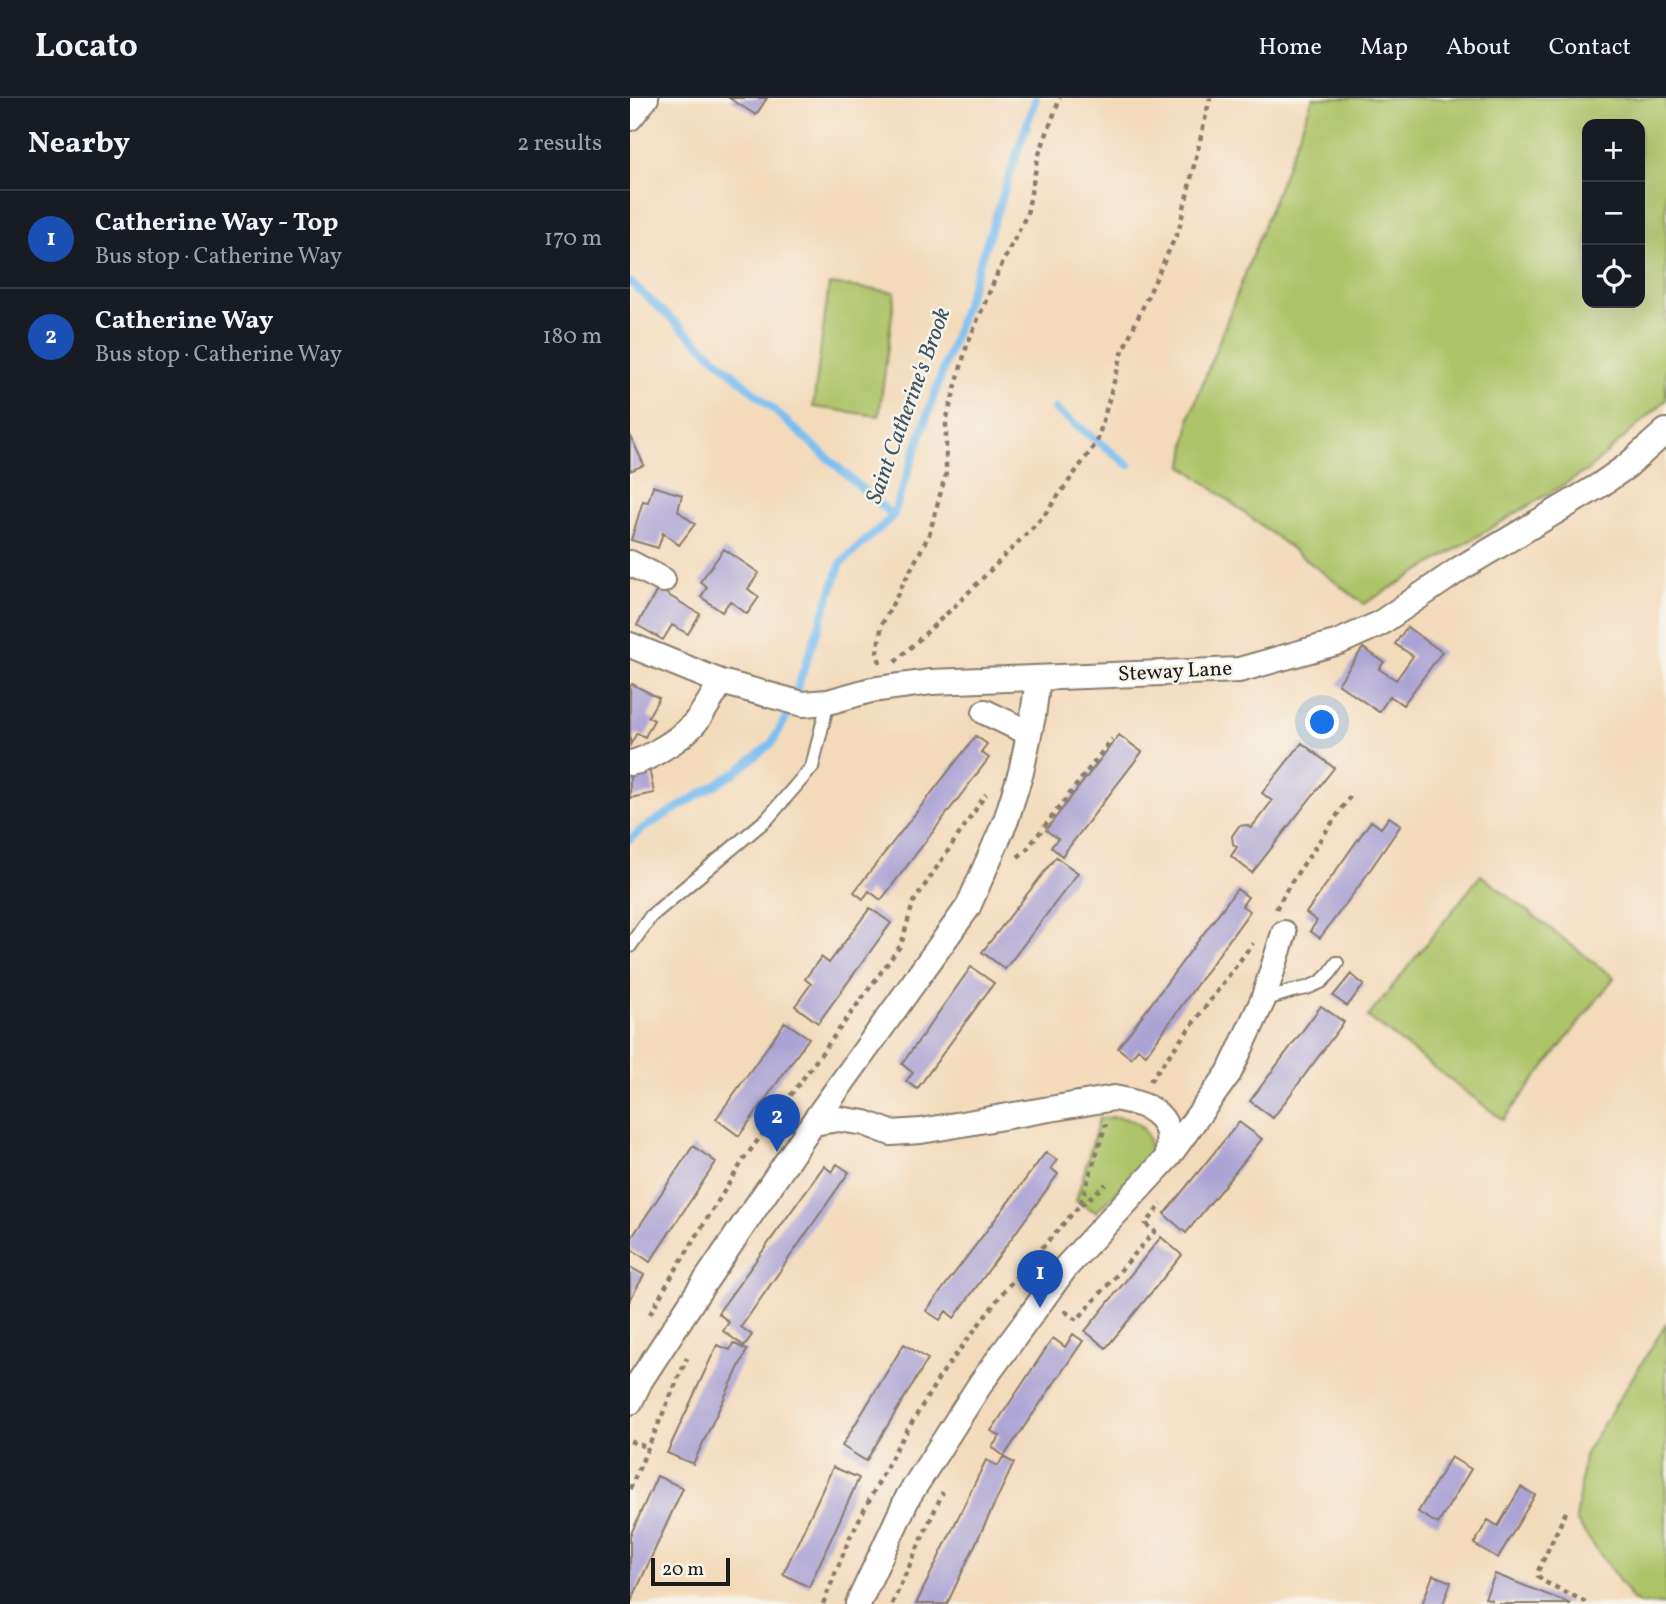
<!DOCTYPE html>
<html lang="en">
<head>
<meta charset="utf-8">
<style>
	body { margin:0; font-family:Vollkorn,serif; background:#242831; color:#f1f3f6 }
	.controls { position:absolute; right:21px; top:21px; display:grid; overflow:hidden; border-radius:14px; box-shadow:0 7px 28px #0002 }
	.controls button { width:63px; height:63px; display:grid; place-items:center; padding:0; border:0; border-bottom:2px solid #363941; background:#171b24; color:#f1f3f6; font:35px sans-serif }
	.scale { position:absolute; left:21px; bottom:18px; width:79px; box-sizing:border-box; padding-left:7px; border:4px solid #1c1c1c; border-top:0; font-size:19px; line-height:24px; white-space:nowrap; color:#1c1c1c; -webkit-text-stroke:5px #f7f3e8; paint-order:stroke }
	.you { position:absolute; left:693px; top:625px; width:24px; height:24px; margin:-18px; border:5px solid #fff; border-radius:50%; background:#1a73e8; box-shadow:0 0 0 10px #1a73e833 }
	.badge { display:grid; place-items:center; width:46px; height:46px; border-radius:50%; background:#8c9099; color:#fff; font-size:23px; font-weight:700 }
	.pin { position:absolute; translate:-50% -58px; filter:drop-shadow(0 2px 4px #0008) }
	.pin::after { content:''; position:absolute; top:37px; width:24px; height:21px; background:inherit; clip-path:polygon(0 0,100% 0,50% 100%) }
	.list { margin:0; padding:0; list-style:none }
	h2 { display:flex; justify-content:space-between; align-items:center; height:91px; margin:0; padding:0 28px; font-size:30px }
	h2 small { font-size:23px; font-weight:400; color:#9ea1a6 }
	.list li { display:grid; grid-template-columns:46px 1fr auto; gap:21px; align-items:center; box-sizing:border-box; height:98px; padding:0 28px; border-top:2px solid #363941 }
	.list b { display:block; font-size:26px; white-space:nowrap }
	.list p { margin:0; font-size:23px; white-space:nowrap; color:#9ea1a6 }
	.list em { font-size:23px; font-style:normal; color:#9ea1a6 }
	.icon { flex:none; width:38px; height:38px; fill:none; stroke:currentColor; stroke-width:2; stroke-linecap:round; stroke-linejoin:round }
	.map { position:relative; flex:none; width:1036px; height:1506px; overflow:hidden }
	header { display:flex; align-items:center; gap:42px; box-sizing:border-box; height:98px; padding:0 35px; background:#171b24; border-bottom:2px solid #363941 }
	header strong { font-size:33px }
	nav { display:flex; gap:38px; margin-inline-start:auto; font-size:24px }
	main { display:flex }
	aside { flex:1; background:#171b24 }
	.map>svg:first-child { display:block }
</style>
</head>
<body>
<header>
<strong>Locato</strong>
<nav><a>Home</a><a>Map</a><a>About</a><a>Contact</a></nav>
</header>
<main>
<aside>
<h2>Nearby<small>2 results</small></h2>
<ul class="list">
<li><span class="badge" style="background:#1a4fb4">1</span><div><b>Catherine Way - Top</b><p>Bus stop · Catherine Way</p></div><em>170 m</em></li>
<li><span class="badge" style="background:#1a4fb4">2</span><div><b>Catherine Way</b><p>Bus stop · Catherine Way</p></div><em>180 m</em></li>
</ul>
</aside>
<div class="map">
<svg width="1036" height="1506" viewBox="0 0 1036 1506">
	<rect width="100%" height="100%" fill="#f7f3e8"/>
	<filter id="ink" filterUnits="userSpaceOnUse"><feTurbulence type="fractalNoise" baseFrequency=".0143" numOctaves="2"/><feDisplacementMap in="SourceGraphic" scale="14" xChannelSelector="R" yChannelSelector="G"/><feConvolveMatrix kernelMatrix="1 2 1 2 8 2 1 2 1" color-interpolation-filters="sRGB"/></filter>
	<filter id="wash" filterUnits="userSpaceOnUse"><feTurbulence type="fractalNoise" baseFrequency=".00686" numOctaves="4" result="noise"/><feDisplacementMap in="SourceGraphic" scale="28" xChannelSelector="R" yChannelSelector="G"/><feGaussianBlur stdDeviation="1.57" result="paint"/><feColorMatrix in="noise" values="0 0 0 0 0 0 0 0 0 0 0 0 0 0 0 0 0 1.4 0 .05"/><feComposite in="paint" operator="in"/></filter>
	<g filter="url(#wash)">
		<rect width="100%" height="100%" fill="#f3daba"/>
		<path fill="#adc367" stroke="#647042" stroke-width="2" fill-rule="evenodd" d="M683 0H1036V302L958 372 734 506 553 368 560 318ZM957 26H1010V205H957Z
			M199 186 265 194 249 318 183 309Z
			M851 777 984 880 873 1022 738 919Z
			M484 1019C513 1020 524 1038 518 1065L466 1114 446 1103 469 1021Z
			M1036 1226V1506H1012L1003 1502 946 1423 954 1357Z"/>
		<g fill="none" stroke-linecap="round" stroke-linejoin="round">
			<path stroke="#79bdf0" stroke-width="8" d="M0 184 263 418
				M425 311 499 367
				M0 741 12 731 105 675 142 645 158 616 211 465 263 418 406 0"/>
		</g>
		<g id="blocks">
			<path fill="#aba3d4" d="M99 0H137L126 17Z
				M0 337 14 367 0 373Z
				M23 388 52 397 48 413 65 426 49 447 33 435 28 450 1 442 13 403 18 404Z
				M94 451 129 475 118 491 129 499 117 516 100 503 92 514 71 499 77 489 70 484Z
				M28 491 70 516 58 536 42 527 33 542 7 527Z
				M777 529 812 554 773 607 760 598 749 614 708 586 733 550 754 564 749 571 766 582 783 558 765 546Z
				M2 586 29 600 18 619 24 622 15 639 7 635 0 647V589Z
				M489 637 512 654 432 758 421 749 428 741 416 732Z
				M346 638 357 646 351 654 359 660 251 802 239 793 233 801 224 794Z
				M672 645 704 670 622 775 601 758 607 749 603 746 602 738 609 728 617 727 621 730 642 703 632 695Z
				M19 670 24 695 0 700V673Z
				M759 719 771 727 729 788 690 840 680 833 687 823 676 815 741 723 751 730Z
				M426 759 448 775 375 871 352 854Z
				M607 791 618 799 612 808 620 813 516 957 508 951 501 960 488 950Z
				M240 810 261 825 188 925 165 908 181 886 175 881 191 859 199 865Z
				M341 869 364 885 287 991 276 983 283 975 272 966Z
				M721 876 734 887 717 908 703 898Z
				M691 908 714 924 643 1020 620 1003Z
				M155 924 179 940 109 1038 86 1021Z
				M609 1024 632 1041 556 1135 534 1116Z
				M63 1048 86 1064 20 1164 0 1150V1142Z
				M416 1054 427 1062 421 1070 428 1076 324 1220 316 1213 310 1222 296 1213Z
				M207 1066 219 1074 111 1229 122 1237 114 1248 93 1233 99 1224 88 1215 194 1068 202 1074Z
				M531 1139 552 1157 476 1250 455 1233Z
				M0 1169 14 1177 0 1202Z
				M443 1236 453 1243 374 1358 362 1349 370 1338 361 1333 423 1240 435 1249Z
				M103 1245 117 1252 63 1366 37 1355 87 1247 100 1252Z
				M274 1246 298 1261 236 1363 212 1348Z
				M373 1359 384 1365 317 1506H286L356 1362 368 1368Z
				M821 1359 841 1371 808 1426 788 1414Z
				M203 1369 229 1380 179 1489 153 1476Z
				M27 1378 53 1390 0 1506V1438Z
				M891 1389 905 1397 868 1460 844 1446 858 1422 868 1428Z
				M865 1476 941 1506H861L862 1502 855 1500Z
				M803 1477 821 1484 813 1506H792Z"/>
		</g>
	</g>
	<g filter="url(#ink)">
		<use href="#blocks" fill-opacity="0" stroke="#887b6b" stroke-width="2"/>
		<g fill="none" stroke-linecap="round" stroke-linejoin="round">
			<g stroke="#887b6b" stroke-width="16">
				<path id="service" d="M0 848 21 818 137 721 182 669 198 604
					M633 902 662 893 677 890 691 884 700 875 707 865"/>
			</g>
			<g stroke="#887b6b" stroke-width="28">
				<path id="minor" d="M0 20 16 0
					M0 465 33 482
					M0 547 91 584 173 606 198 604 241 592 301 584 609 572 709 544 749 526 831 470 970 387 997 368 1036 333
					M355 614 399 635
					M0 665C12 663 20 658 30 652 65 632 71 618 91 584
					M183 1025 209 1021 235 1025 261 1035 291 1033 484 1000C506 1004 534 1010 538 1036 539 1043 538 1052 538 1059L436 1169 351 1285 278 1399 228 1506
					M538 1059 599 975 633 902 654 835
					M0 1304 10 1283 70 1191 183 1025 338 809 376 722 391 674 403 618 408 580"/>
			</g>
			<path stroke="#887b6b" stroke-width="4.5" stroke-dasharray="5 5" stroke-linecap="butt" d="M265 564 328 505 413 419 467 344 493 252 549 131 580 0
				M250 565 247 554 252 526 299 437 316 375V323L337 247 368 174 397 116 408 59 430 0
				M388 759 397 751 482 641
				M646 811 660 786 721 697
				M520 983 623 845
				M451 1107 476 1086
				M435 1215 436 1214 447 1222 525 1133 516 1126 532 1106
				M20 1216 40 1181 114 1061 271 847 283 805 356 696
				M0 1343 18 1350
				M0 1391 57 1260
				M936 1414 908 1473V1478L915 1484 960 1506
				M193 1506 220 1439 266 1351 310 1278 374 1193 450 1107 476 1026
				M262 1506 313 1394"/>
			<use href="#service" stroke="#fff" stroke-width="12"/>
			<use href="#minor" stroke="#fff" stroke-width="24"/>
		</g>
	</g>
	<g text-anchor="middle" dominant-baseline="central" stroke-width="5" stroke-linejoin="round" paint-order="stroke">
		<g font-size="21" fill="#1c1c1c" stroke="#f7f3e8">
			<text transform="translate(545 574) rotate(-3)">Steway Lane</text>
		</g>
		<g font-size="23" font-style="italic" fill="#3d5466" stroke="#f7f3e8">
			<text transform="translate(279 308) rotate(-70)">Saint Catherine's Brook</text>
		</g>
	</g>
</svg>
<div class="controls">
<button>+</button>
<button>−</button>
<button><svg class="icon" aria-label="locate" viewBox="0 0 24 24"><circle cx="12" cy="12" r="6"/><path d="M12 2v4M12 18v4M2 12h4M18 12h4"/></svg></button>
</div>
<div class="scale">20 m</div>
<div class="you"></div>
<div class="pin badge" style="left:410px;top:1210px;background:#1a4fb4">1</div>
<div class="pin badge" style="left:147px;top:1054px;background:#1a4fb4">2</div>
</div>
</main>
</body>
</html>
